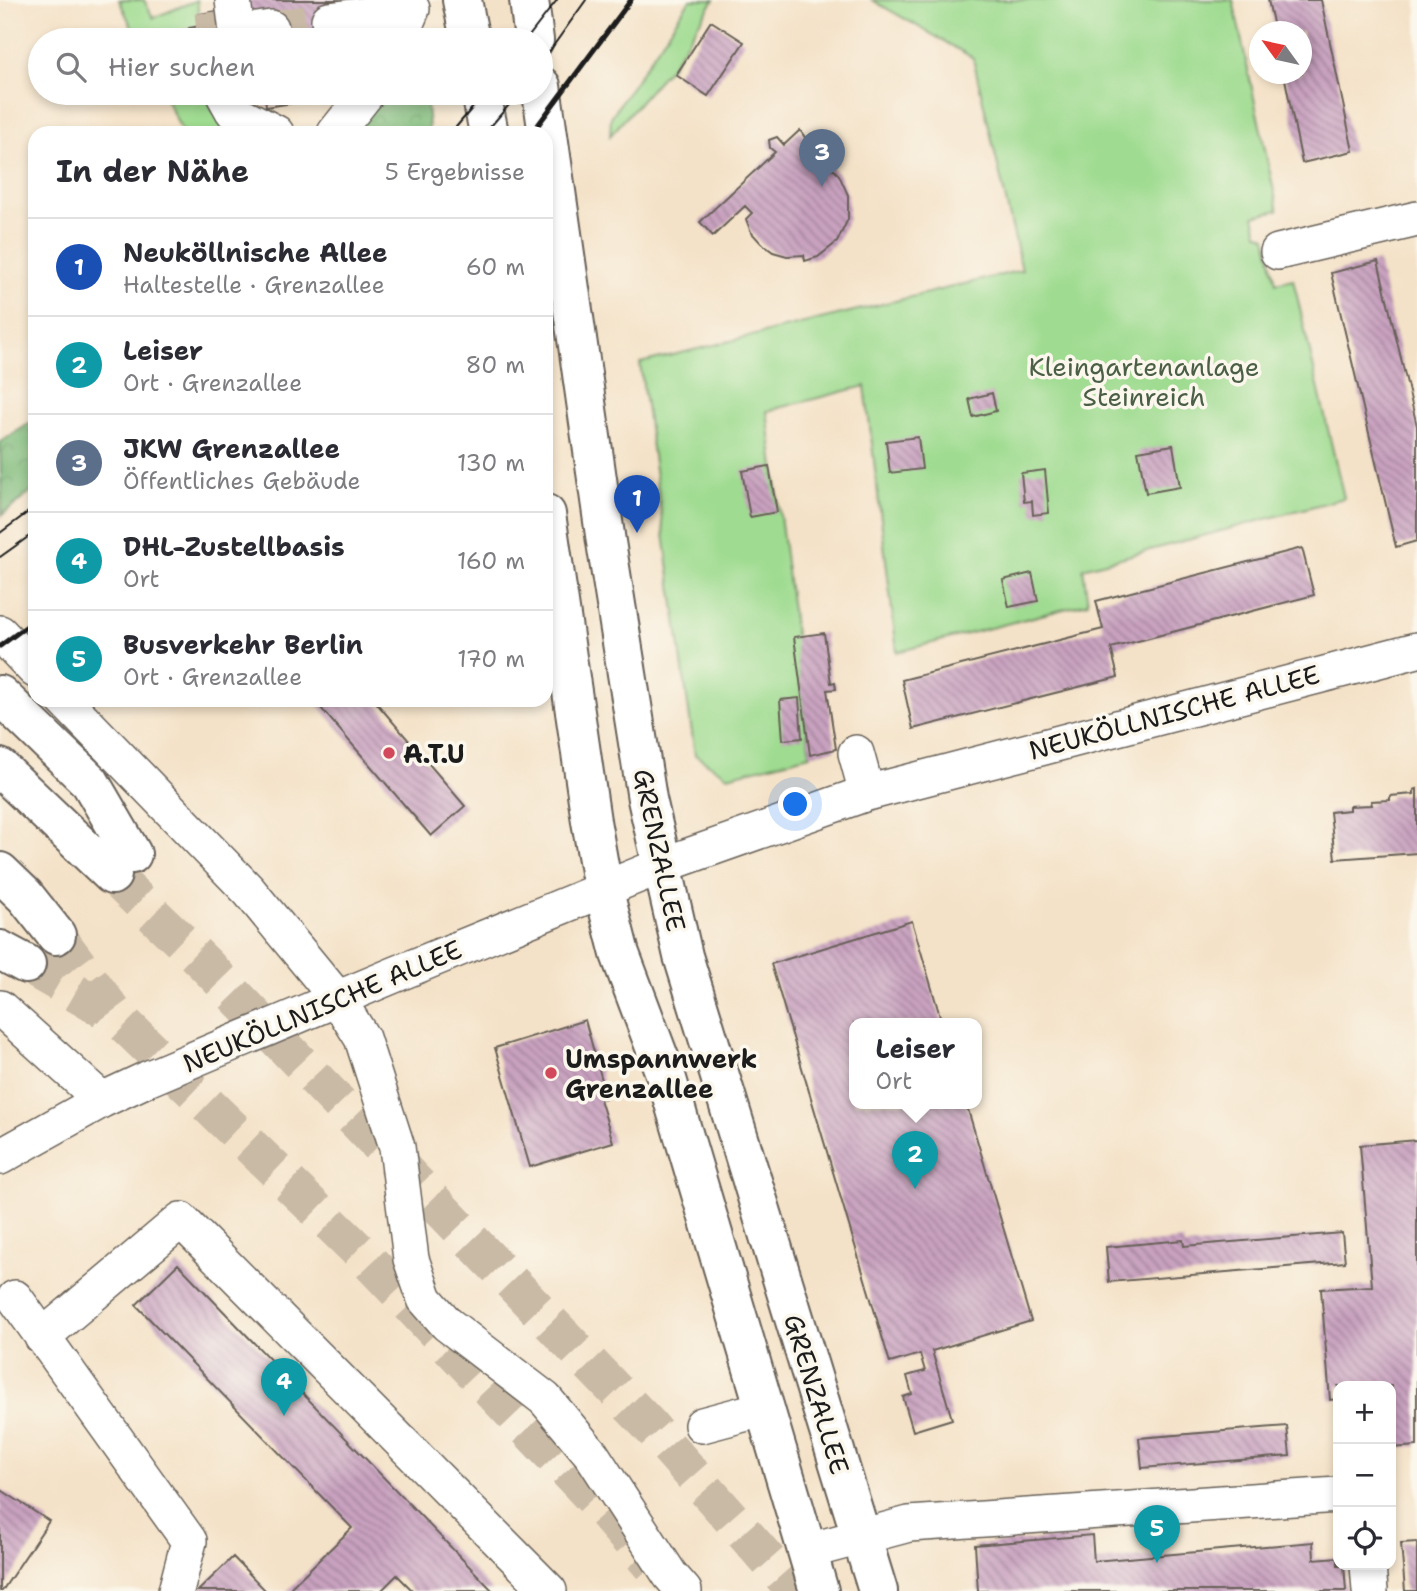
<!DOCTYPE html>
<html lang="de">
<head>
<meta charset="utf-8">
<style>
	body { margin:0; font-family:"Shantell Sans",sans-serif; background:#f7f7f7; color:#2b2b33 }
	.controls { position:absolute; right:21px; bottom:21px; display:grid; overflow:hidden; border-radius:14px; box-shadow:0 4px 10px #0003 }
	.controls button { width:63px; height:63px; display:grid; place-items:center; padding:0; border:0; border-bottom:2px solid #e1e1e2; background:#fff; color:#2b2b33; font:35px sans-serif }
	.compass { position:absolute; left:1249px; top:21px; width:63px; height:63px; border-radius:50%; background:#fff; box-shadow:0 4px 10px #0003; rotate:303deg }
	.you { position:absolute; left:796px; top:805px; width:24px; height:24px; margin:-18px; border:5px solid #fff; border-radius:50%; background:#1a73e8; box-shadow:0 0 0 10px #1a73e833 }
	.badge { display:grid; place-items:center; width:46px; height:46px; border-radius:50%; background:#1a73e8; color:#fff; font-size:23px; font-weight:700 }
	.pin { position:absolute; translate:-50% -58px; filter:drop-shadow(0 2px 4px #0008) }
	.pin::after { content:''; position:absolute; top:37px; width:24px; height:21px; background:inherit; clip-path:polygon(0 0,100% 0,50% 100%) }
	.popup { position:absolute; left:849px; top:1018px; width:133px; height:91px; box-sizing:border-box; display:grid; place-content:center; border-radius:14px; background:#fff; filter:drop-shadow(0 2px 5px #0005); font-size:23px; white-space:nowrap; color:#7c7c81 }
	.popup b { font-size:26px; color:#2b2b33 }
	.popup::after { content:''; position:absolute; left:50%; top:100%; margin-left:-14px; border:14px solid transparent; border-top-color:#fff }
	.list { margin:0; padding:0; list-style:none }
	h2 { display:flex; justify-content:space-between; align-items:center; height:91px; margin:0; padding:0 28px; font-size:30px }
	h2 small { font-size:23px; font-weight:400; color:#7c7c81 }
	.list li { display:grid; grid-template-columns:46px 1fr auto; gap:21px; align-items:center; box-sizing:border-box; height:98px; padding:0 28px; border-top:2px solid #e1e1e2 }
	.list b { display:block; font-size:26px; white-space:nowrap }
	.list p { margin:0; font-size:23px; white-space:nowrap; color:#7c7c81 }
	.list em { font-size:23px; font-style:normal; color:#7c7c81 }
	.icon { flex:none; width:38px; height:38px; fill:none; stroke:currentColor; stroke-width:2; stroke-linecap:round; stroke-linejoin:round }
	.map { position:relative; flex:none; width:1417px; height:1591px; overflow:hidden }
	.search { position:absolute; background:#fff; box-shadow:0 4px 10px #0003; left:28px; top:28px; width:525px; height:77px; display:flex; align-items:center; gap:18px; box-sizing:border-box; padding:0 24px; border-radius:38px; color:#7c7c81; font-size:26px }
	.panel { position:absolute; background:#fff; box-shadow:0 4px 10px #0003; left:28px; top:126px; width:525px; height:581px; border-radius:21px }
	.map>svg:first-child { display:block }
</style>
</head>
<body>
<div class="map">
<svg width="1417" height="1591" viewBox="0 0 1417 1591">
	<defs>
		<pattern id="forest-crowns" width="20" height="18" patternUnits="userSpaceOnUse" patternTransform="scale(1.75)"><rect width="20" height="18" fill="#7fbb7a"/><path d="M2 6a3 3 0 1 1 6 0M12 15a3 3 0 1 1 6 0" fill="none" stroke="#6da069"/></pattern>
		<pattern id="building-back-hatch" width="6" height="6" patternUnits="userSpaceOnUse" patternTransform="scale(1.75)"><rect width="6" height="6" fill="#c9a2c0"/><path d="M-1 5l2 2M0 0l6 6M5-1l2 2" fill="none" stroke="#a2839b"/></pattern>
	</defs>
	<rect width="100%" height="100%" fill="#fbf7ec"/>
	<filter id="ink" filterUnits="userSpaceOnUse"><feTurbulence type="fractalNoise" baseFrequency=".0143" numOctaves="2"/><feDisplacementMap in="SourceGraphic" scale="14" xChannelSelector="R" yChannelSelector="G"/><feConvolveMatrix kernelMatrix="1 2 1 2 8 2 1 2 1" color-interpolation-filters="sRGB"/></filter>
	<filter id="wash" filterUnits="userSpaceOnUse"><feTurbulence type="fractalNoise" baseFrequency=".00686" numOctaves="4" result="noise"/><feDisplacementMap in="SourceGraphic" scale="28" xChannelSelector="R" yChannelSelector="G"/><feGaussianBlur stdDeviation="1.57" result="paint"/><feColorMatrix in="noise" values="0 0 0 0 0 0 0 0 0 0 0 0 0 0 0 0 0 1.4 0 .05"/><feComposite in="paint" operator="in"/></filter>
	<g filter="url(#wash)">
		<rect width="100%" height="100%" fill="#f4e2c8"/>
		<path fill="#9fdb90" stroke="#5e7c56" stroke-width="2" d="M119 0H144L153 18 197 0 200 26 189 28 191 40H138Z
			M690 0H714L671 66 610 136 611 117Z
			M872 0H1233L1278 210 1254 216 1258 233 1266 237 1276 283 1293 279 1344 498 1083 568 1088 603 897 652 865 386 767 411 810 755 728 776 695 755 640 363 1022 270 973 58Z
			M163 93H209L212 110 243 133H183Z"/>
		<path fill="url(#forest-crowns)" stroke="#4e6c4b" stroke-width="2" d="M385 93H426L429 128 425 133H350Z
			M35 420V489L2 515 0 442Z"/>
		<g id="blocks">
			<path fill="url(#building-back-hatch)" d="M244 0H357L327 6 332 38 345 36 346 40H273L246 17Z
				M1268 0H1321L1353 151 1302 163 1284 74H1302V32H1275Z
				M223 10 227 40H191L189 28 200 26 199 14Z
				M711 21 744 42 708 96 676 75Z
				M265 93H352V94L266 107Z
				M800 130 808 142 800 154 806 161 813 154 827 163 839 175 848 195V219L837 242 818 257 805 261 804 255 787 256 773 252 761 243 751 232 746 219 752 213 745 206 713 236 700 222 775 152 770 148 769 140 777 137 784 145Z
				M1378 261 1417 426V541L1396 547 1331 273Z
				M992 393 996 411 973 417 969 399Z
				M918 437 922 469 890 473 886 441Z
				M1173 445 1180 487 1146 493 1138 451Z
				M769 466 777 512 750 517 742 471Z
				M1045 470 1049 513 1033 515 1032 501 1024 502 1021 473Z
				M1302 548 1314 595 1111 648 1118 677 913 729 902 680 1103 629 1096 601Z
				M1032 573 1038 601 1009 607 1003 580Z
				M824 633 831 683 835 682 836 689 827 690 836 749 810 755 794 637Z
				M799 698 802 738 783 740 780 700Z
				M314 700H374L465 806 431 836Z
				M1417 789V853L1335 859 1330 812 1349 810V806L1372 805 1371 801 1390 800V796L1414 794V790Z
				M912 921 942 1023H854V1103H966L1031 1321 932 1351 952 1419 913 1431 903 1397 912 1394 907 1376 925 1371 920 1354 890 1363 771 964Z
				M585 1020 607 1098 600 1099 613 1142 530 1167 495 1048Z
				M1417 1140V1446L1391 1448V1386H1338V1399L1330 1400 1321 1289 1372 1286 1360 1145Z
				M1342 1233 1345 1262 1109 1282 1106 1247 1183 1240 1184 1246Z
				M178 1264 493 1591H413L397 1575 381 1591H287L352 1528 136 1305Z
				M1287 1426 1290 1456 1142 1468 1139 1438Z
				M0 1489 49 1521 2 1591H0Z
				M1092 1535 1094 1561 1313 1542 1314 1559 1338 1557V1565H1344L1346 1591H978L975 1545Z
				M1417 1542V1591H1405L1401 1543Z
				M233 1557 266 1591H198Z"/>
		</g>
	</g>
	<g filter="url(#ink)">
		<use href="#blocks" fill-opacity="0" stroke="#686158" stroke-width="2"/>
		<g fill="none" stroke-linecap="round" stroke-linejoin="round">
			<path stroke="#c9baa6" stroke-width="35" stroke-dasharray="35 18" stroke-linecap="butt" d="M212 12 215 40
				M271 28 329 20"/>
			<path stroke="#c9baa6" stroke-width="38" stroke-dasharray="38 19" stroke-linecap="butt" d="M112 875 204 963 649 1425 795 1591
				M56 935 117 1017 363 1255 595 1500 652 1566
				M26 964 103 1009"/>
			<g stroke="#686158" stroke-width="38">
				<path id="minor" d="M233 0 238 40
					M329 20 412 9 399 40
					M237 33 271 28
					M223 93 233 111 276 133
					M335 133 367 93
					M1278 252 1417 219
					M0 633 35 670
					M64 700 249 891 337 998 362 1038 397 1147 411 1259 425 1299 447 1324 545 1399 592 1455 670 1575 684 1591
					M856 753 867 793
					M0 1008 102 1100
					M0 1157 102 1100 147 1079 394 975 663 865 867 793 1417 650
					M15 1298 189 1541 176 1591
					M42 1337 181 1220 549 1591
					M702 1425 766 1408
					M808 1551 909 1524 1338 1495
					M1368 1565 1370 1591"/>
			</g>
			<g stroke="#686158" stroke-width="42">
				<path id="major" d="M462 0 470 40
					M529 0 534 40
					M541 86 606 542 647 799 683 956 878 1591
					M481 93 489 133
					M546 514 591 821 603 888 620 954 666 1076 819 1591"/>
			</g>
			<g stroke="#686158" stroke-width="42">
				<path id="highway" d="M0 695 90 782 132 854
					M0 768 112 875
					M0 872 25 896 56 935
					M0 950 26 964"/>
			</g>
			<use href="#minor" stroke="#fff" stroke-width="35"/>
			<use href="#major" stroke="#fff" stroke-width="38"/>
			<use href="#highway" stroke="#fff" stroke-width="38"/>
			<path stroke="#1c1c1c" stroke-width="2" d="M526 40 557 0
				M541 63 586 0
				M451 133 485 93
				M485 133 519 93
				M0 533 35 507
				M0 557 35 532"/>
			<path stroke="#1c1c1c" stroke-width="5" d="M532 133 631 0
				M0 646 35 620"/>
		</g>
	</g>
	<g fill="#d1495b" stroke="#fbf7ec" stroke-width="2.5">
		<circle cx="389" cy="753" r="7"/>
		<circle cx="551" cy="1073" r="7"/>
	</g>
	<g text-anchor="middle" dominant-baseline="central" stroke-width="7" stroke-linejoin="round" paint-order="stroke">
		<g font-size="26" fill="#4a5f45" stroke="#fbf7ec">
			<text x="1144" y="366">Kleingartenanlage<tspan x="1144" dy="30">Steinreich</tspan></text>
		</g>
		<g font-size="26" fill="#1c1c1c" stroke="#fbf7ec">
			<text transform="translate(1174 712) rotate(-15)">NEUKÖLLNISCHE ALLEE</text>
			<text transform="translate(660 850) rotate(78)">GRENZALLEE</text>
			<text transform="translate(322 1006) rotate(-23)">NEUKÖLLNISCHE ALLEE</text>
			<text transform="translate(817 1394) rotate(73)">GRENZALLEE</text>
		</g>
		<g font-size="26" font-weight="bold" fill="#1c1c1c" stroke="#fbf7ec" text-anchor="start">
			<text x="403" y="753">A.T.U</text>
			<text x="565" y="1058">Umspannwerk<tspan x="565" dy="30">Grenzallee</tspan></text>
		</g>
	</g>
</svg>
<div class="controls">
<button>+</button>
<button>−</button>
<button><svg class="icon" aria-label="locate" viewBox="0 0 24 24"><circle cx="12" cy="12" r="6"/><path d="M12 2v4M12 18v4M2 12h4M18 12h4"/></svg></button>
</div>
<svg class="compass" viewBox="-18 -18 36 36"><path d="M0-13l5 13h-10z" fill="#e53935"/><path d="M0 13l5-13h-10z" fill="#7c7c81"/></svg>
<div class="you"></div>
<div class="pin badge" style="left:637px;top:533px;background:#1a4fb4">1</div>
<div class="pin badge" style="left:915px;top:1189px;background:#0f9aa8">2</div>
<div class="popup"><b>Leiser</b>Ort</div>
<div class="pin badge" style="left:822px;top:187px;background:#5c6f8a">3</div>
<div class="pin badge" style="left:284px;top:1416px;background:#0f9aa8">4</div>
<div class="pin badge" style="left:1157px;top:1563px;background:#0f9aa8">5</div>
<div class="search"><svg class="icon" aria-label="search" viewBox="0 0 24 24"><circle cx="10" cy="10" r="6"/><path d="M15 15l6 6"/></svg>Hier suchen</div>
<section class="panel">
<h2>In der Nähe<small>5 Ergebnisse</small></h2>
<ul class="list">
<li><span class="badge" style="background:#1a4fb4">1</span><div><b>Neuköllnische Allee</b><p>Haltestelle · Grenzallee</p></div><em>60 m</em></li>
<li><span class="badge" style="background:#0f9aa8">2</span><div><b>Leiser</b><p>Ort · Grenzallee</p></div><em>80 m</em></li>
<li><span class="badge" style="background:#5c6f8a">3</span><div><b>JKW Grenzallee</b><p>Öffentliches Gebäude</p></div><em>130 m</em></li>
<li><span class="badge" style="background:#0f9aa8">4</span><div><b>DHL-Zustellbasis</b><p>Ort</p></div><em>160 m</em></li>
<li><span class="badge" style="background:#0f9aa8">5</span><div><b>Busverkehr Berlin</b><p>Ort · Grenzallee</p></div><em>170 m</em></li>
</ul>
</section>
</div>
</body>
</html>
